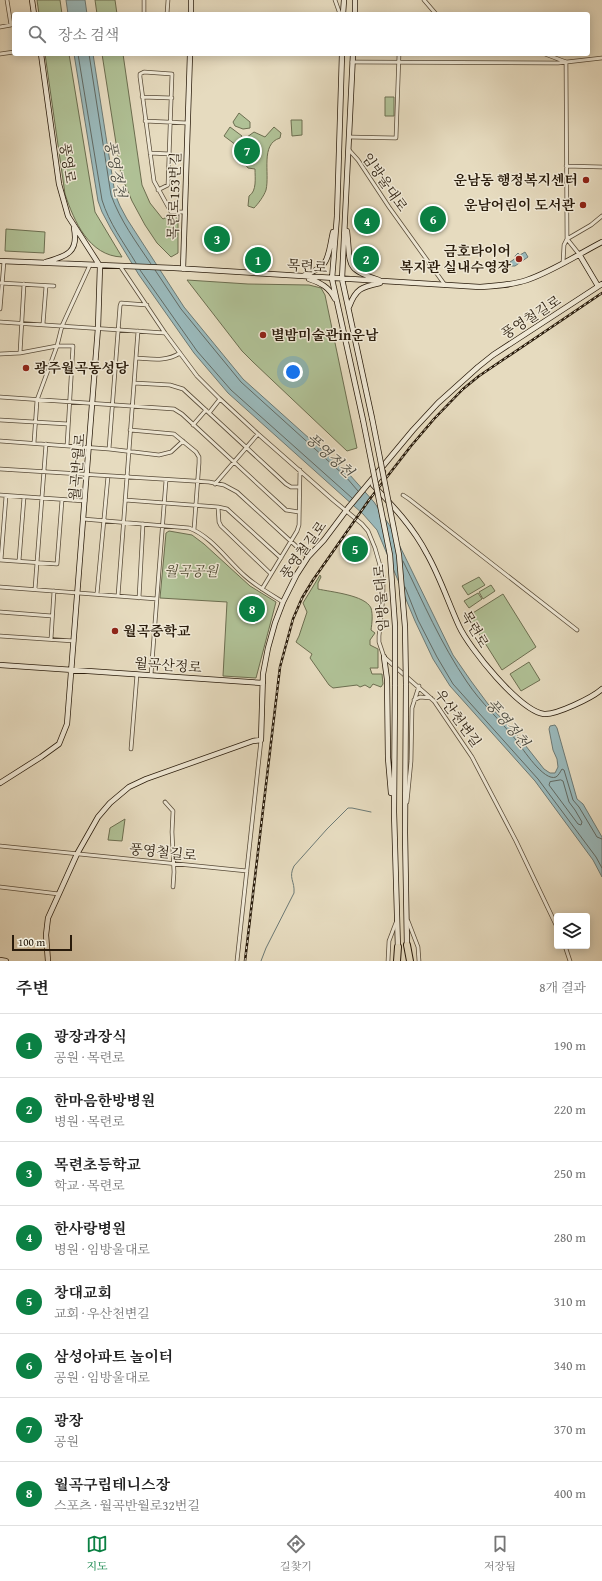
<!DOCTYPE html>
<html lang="ko">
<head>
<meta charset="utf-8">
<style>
	body { margin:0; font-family:"Gentium Book Plus","Noto Serif KR",serif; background:#f2f2f2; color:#222 }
	.controls { position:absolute; right:12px; bottom:12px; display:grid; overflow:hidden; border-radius:4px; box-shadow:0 2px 10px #0003 }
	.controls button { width:36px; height:36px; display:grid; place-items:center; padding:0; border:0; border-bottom:1px solid #e0e0e0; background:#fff; color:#222; font:20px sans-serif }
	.scale { position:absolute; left:12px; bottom:10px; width:60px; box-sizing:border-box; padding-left:4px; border:2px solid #291b0b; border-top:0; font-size:11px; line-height:14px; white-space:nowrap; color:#291b0b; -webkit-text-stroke:3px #efe8d5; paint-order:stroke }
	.you { position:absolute; left:293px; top:372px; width:14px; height:14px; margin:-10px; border:3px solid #fff; border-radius:50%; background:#1a73e8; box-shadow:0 0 0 6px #1a73e833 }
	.badge { display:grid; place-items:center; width:26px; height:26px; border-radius:50%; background:#0b8043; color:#fff; font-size:13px; font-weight:700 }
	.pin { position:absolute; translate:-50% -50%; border:2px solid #fff; box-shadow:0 1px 4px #0006 }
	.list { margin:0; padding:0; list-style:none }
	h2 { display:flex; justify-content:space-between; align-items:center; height:52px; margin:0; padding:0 16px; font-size:17px }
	h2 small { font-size:13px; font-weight:400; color:#767676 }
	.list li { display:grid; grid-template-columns:26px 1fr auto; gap:12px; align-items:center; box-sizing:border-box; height:64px; padding:0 16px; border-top:1px solid #e0e0e0 }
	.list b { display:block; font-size:15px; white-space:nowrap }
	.list p { margin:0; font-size:13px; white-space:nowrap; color:#767676 }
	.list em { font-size:13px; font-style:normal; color:#767676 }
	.icon { flex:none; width:22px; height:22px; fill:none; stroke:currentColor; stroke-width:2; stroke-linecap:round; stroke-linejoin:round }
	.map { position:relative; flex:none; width:602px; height:961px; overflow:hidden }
	.search { position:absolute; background:#fff; box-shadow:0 2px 10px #0003; left:12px; right:12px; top:12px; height:44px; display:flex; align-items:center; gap:10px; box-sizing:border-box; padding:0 14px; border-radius:4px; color:#767676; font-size:15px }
	.sheet { height:564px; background:#fff }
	nav { display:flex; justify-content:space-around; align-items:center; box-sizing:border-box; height:56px; border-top:1px solid #e0e0e0; background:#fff; font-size:11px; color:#767676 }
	nav a { display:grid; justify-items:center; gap:2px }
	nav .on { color:#0b8043 }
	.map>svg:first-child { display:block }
</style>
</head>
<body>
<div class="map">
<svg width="602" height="961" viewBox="0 0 602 961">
	<rect width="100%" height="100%" fill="#e6dbbf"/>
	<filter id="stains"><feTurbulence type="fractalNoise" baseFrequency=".005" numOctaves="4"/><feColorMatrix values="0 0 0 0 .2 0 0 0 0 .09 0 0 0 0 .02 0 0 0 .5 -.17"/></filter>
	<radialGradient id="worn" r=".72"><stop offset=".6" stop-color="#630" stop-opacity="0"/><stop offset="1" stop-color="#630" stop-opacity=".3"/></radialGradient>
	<path fill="#b0c196" stroke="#6c6e50" d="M37 0H60L62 14H39Z
		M95 0H115L117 14H97Z
		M45 54H69L95 212 122 257C89 256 74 221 65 194Z
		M102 54H123L142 185 150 203 162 218 163 219 169 216H175L178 219V253L171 257 157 243 145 225 132 201 121 175Z
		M385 97H394V116H385Z
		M239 113 250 122V128L243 129 235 126 233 122Z
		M291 120H302V135L292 136Z
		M230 127 242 136 236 145 224 136Z
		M274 127 281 133 280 138C260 144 270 173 266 190 264 196 258 204 254 208L248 206 249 196C257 191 255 178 255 169L248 168 244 163 243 140 254 132 265 137Z
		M6 229 45 232 44 253 5 251Z
		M253 252C261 255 264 259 264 267H256L252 262Z
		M187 280 248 284 309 285 321 288 325 295 357 448 347 451 253 362 242 351Z
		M169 531 192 535 204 544 250 586 276 602 256 678 223 676 227 602 160 598 166 533Z
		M320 575 321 577 318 583V589C331 592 365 595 371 608 373 615 372 623 371 630L375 633 370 640V645L378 649V668H370L372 674H382L383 684 381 687 373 684 370 688 365 685 360 687 357 685 333 688 329 685 310 658 312 654 296 642 299 636 307 612 303 603Z
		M479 577 485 585 468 595 462 586Z
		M491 585 495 591 483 599 479 592Z
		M478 593 482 599 469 608 464 601Z
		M503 594 536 647 502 670 468 616Z
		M529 662 540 680 521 691 510 674Z
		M125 819 122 841 108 840 110 828Z"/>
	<path fill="#9ab9bb" stroke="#6d7a75" d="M66 0H85L87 14H68Z
		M74 54H93L115 194 120 206 127 219 184 307 243 379 349 474 374 502 390 526 453 655 471 681 488 704 518 736 544 769 550 773H555L558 767 557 759 553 750 549 729 550 726 555 725 557 728 577 799 583 804 602 837V877L593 860 535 781 450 686 433 659 415 621 377 530 363 514 228 393 194 353 139 275 111 229 102 212 98 201Z
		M525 252 528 257 515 266H510V262L516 258 515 256 518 253 520 255Z"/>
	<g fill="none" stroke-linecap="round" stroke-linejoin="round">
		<path stroke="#626a63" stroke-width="1" d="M78 54 102 200C109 223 124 243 136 263
			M89 54 111 195C120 220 136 242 151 264
			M140 270 197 351 231 390 352 498
			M155 270 181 309 241 382 346 477 358 491
			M403 561C423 602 441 644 467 682 481 703 500 720 516 740 523 749 544 782 556 777 559 775 560 772 562 769L564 770 573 800 579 807 597 837 602 839
			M405 587 418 620 437 657 453 684 538 779 596 857 602 868
			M561 780 563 781 569 802 575 810 582 822 581 825 578 824 549 785 550 782Z"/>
		<path stroke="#6d7a75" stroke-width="1" d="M261 961 266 948 294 893C295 881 288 878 294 866L327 829 348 808H352L371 812"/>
		<g stroke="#584b38" stroke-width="4.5">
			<path id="street" d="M335 0 340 14
				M424 0 436 14
				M144 14V0
				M167 14 168 0
				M0 27 11 25 7 0
				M0 54 14 52
				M545 54 566 62
				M352 62 558 63 602 58
				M142 97 172 98
				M145 121 187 123
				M349 137 396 138 399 54
				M349 150 358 160 389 207 445 285
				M150 153 170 154
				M566 166 602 167
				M158 190 168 185 172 74 144 72 140 74V77L154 181 171 212H184
				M567 239 591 225 602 216
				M567 239 579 254
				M563 263 564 245 567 239 566 62
				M120 266 165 333 197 376 219 398 258 434 333 500 362 524 368 531 375 548 383 576V597L379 636V642L384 657 434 701 472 757 516 841 557 927
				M0 283 54 286
				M0 309 4 261
				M0 322 165 333
				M43 324 46 286
				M20 353 24 284
				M0 354 20 353 57 346H73L67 446
				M136 358C152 359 166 362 180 353
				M134 383 170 385 183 389 286 484 291 487H299
				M0 397 174 409 182 414 286 510 299 512
				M209 413 220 399
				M0 420 68 424
				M193 425 206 410
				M130 430 174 434 196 452 199 457V463L194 530
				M0 441 109 449 159 455 171 452 183 441
				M34 443 37 400 57 346 62 326 90 265
				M109 449 120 306 121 303 147 305
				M0 469 209 482 224 485 237 492 308 557
				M215 484 258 434
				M0 495 85 501
				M403 495 409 499 577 630
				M125 500 218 507 227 509 281 558
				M218 507 219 522 221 526 271 574
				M83 519 189 528C211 536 227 560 245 576 256 586 270 594 283 602
				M0 560 57 564 62 500
				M1 560 6 496
				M19 561 24 497
				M0 587 157 599
				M35 589 46 444
				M262 589 297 531 299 525 300 470
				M97 594 108 476
				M118 596 138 331
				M139 598 143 524
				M0 612 52 616
				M0 636 74 641
				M51 639 54 591
				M151 675 166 480
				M414 700 420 697 431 698
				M131 749 137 674
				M165 802 173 811 172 832 174 872 173 887
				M407 802 411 761 412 708 419 686
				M0 846 247 871
				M0 887 59 894
				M408 921 418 947 419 961
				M565 946 570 961
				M237 961 261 740
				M388 961 389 941 397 920"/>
		</g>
		<g stroke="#291b0b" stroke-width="6">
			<path id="secondary" d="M32 0 34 14
				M191 14V0
				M343 14 344 0
				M355 14V0
				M342 54 337 216 332 279 363 420
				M353 54 342 279 372 418
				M347 231C351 265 344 269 379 280
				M579 254 598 286
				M0 261 174 268 480 287C496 286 512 285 527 280 553 271 577 255 602 242
				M46 262C66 256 79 253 74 228
				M183 269 190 54
				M303 276C331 265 327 259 333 232
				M309 279C321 283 329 287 335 299
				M349 307C356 288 362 287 380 283
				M383 472 373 485C393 506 413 527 427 554 440 577 448 602 459 626 469 648 520 711 544 714 556 715 592 698 602 689
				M384 657 387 679 388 758 391 793
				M0 665 263 683
				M406 684 405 833 407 947
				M395 685 394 812 398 949
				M0 783 41 757 59 744 67 724 98 328 100 266 68 216 59 184 41 54
				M0 960 6 961
				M48 961 46 935 48 918 77 854 98 817 110 803 129 787 146 779 253 741 261 740 263 674 268 648 275 623 283 602 297 574 308 557 324 540 348 508 413 430 438 403 478 367 493 355 602 284"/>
		</g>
		<g stroke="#291b0b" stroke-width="8">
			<path id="highway" d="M407 945 410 961
				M397 961 398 947"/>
		</g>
		<use href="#street" stroke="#efe8d5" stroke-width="3"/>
		<use href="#secondary" stroke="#efe8d5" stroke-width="4.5"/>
		<use href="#highway" stroke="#e6dbbf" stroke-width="6"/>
		<g stroke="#291b0b" stroke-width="2.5">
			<path id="rail" d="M245 961 280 667 293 619 302 598 313 580 369 500 411 446 434 419 463 389 479 376 602 293"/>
		</g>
		<use href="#rail" stroke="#efe8d5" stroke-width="1" stroke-dasharray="3" stroke-linecap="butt"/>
		<g stroke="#291b0b" stroke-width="6" stroke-linecap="butt">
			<path id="secondary-bridge" d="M372 418 399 555 405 627 406 684
				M363 420 390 555 395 626V685"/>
		</g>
		<use href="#secondary-bridge" stroke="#efe8d5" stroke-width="4.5"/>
	</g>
	<g fill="#8f2418" stroke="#efe8d5" stroke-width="1.5">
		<circle cx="586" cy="180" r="4"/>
		<circle cx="583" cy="205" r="4"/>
		<circle cx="519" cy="259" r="4"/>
		<circle cx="263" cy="335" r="4"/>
		<circle cx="26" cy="368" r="4"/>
		<circle cx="115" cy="631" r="4"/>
	</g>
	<g text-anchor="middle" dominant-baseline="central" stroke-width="3" stroke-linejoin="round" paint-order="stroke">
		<g font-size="14" fill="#291b0b" stroke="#efe8d5">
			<text transform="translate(68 163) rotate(81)">풍영로</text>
			<text transform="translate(385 182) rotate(55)">임방울대로</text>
			<text transform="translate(174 196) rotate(-88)">목련로153번길</text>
			<text transform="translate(307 266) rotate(4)">목련로</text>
			<text transform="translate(531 317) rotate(-33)">풍영철길로</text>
			<text transform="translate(77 467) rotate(-85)">월곡반월로</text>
			<text transform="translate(303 550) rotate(-54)">풍영철길로</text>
			<text transform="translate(381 598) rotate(-94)">임방울대로</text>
			<text transform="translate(475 629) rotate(60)">목련로</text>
			<text transform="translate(168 665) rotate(4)">월곡산정로</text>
			<text transform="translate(458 718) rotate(54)">우산천변길</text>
			<text transform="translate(163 852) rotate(6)">풍영철길로</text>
		</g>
		<g font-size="14" font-weight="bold" fill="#291b0b" stroke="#efe8d5" text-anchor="end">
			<text x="578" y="180">운남동 행정복지센터</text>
			<text x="575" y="205">운남어린이 도서관</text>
			<text x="511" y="251">금호타이어<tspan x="511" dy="16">복지관 실내수영장</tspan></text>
			<text x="271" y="335" text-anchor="start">별밤미술관in운남</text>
			<text x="34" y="368" text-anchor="start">광주월곡동성당</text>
			<text x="123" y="631" text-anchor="start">월곡중학교</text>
		</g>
		<g font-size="14" font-style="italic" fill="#524d35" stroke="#efe8d5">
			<text x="191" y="571">월곡공원</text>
		</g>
		<g font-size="15" font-style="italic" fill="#4b4a40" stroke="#efe8d5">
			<text transform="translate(116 169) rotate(79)">풍영정천</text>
			<text transform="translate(330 455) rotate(42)">풍영정천</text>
			<text transform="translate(508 723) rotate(50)">풍영정천</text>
		</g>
	</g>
	<rect width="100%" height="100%" filter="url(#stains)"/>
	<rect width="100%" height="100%" fill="url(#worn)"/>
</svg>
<div class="controls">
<button><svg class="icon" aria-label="layers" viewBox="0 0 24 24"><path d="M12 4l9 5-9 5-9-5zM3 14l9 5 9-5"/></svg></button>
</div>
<div class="scale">100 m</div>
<div class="you"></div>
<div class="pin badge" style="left:258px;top:260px">1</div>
<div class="pin badge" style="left:366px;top:259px">2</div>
<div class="pin badge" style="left:217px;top:239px">3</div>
<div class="pin badge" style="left:367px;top:221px">4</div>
<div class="pin badge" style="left:355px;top:549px">5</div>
<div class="pin badge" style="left:433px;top:219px">6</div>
<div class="pin badge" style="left:247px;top:151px">7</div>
<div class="pin badge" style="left:252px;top:609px">8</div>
<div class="search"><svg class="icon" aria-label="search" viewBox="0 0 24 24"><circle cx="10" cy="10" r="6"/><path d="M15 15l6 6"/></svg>장소 검색</div>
</div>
<section class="sheet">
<h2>주변<small>8개 결과</small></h2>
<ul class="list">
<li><span class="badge">1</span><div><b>광장과장식</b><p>공원 · 목련로</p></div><em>190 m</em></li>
<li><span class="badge">2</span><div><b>한마음한방병원</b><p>병원 · 목련로</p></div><em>220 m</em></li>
<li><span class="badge">3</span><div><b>목련초등학교</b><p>학교 · 목련로</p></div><em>250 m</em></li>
<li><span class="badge">4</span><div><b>한사랑병원</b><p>병원 · 임방울대로</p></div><em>280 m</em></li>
<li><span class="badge">5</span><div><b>창대교회</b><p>교회 · 우산천변길</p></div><em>310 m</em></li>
<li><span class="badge">6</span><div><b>삼성아파트 놀이터</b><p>공원 · 임방울대로</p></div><em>340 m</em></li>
<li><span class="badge">7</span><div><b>광장</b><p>공원</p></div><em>370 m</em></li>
<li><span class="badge">8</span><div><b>월곡구립테니스장</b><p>스포츠 · 월곡반월로32번길</p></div><em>400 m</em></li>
</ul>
</section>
<nav>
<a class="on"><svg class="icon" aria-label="map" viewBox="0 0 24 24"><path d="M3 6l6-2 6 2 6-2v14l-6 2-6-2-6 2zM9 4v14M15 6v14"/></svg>지도</a>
<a><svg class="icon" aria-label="directions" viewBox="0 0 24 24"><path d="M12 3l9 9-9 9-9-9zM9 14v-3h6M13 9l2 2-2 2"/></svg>길찾기</a>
<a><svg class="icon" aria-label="saved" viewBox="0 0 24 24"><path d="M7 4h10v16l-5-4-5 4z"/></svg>저장됨</a>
</nav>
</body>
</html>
